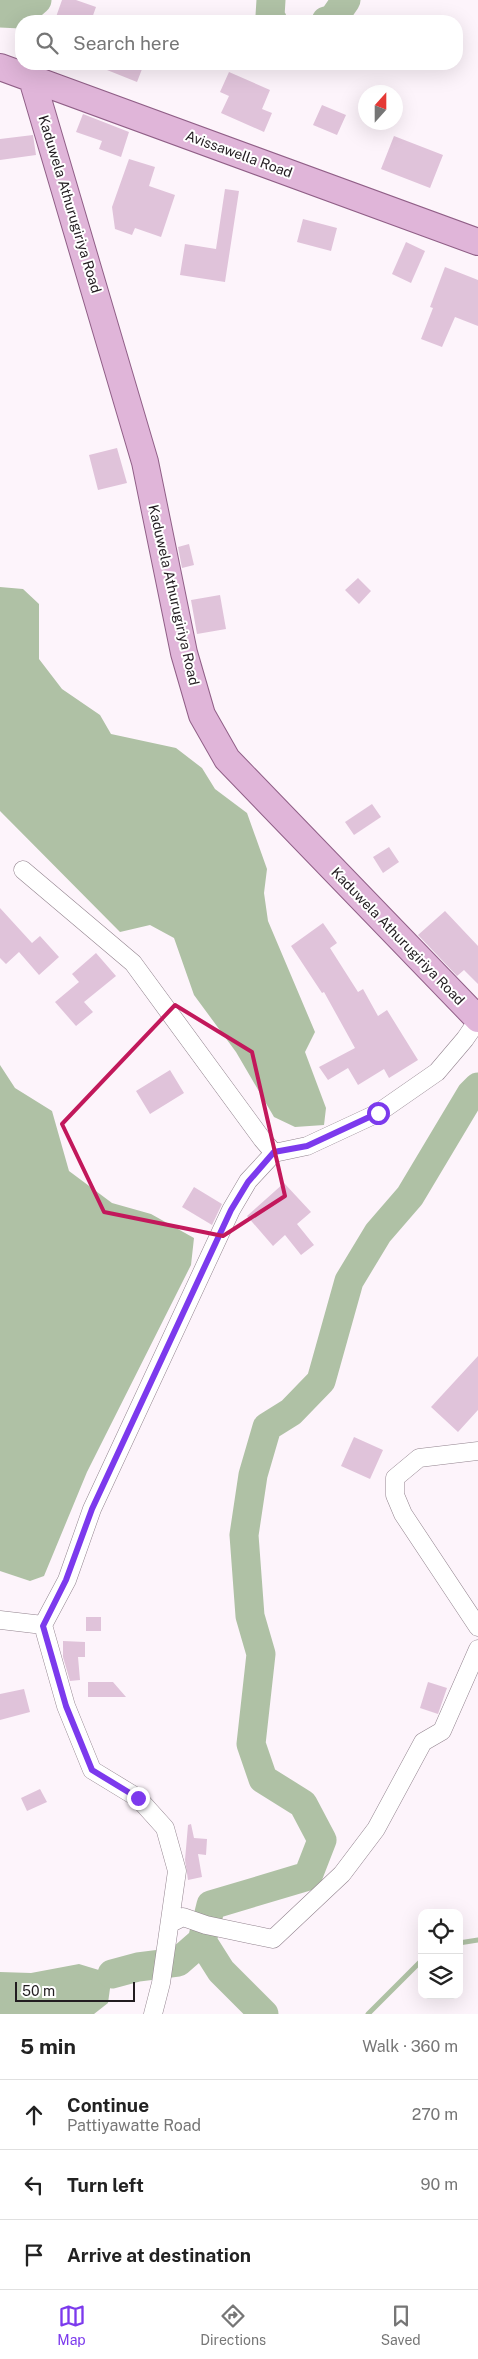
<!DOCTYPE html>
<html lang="en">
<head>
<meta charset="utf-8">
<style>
	body { margin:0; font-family:"Public Sans",sans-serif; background:#f6f6f6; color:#222 }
	.controls { position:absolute; right:15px; bottom:15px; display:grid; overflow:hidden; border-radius:10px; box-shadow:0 5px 20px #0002 }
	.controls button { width:45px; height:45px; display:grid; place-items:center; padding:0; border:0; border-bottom:1px solid #e0e0e0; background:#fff; color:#222; font:25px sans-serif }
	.compass { position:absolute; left:358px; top:85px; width:45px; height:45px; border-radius:50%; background:#fff; box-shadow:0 5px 20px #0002; rotate:21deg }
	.scale { position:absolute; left:15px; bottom:12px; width:120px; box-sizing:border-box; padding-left:5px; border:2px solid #221c20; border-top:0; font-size:14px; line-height:18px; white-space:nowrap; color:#221c20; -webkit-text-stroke:4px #fff; paint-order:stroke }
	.stop { position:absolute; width:15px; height:15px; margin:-11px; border:4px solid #7c3aed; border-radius:50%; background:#fff }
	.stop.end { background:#7c3aed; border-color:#fff; box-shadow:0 1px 5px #0008 }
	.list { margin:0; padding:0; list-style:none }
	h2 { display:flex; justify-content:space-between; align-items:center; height:65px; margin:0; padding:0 20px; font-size:21px }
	h2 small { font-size:16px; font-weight:400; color:#767676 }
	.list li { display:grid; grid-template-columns:32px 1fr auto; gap:15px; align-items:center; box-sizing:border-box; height:70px; padding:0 20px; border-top:1px solid #e0e0e0 }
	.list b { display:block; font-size:19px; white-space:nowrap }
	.list p { margin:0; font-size:16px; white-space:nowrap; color:#767676 }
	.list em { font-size:16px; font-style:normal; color:#767676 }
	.icon { flex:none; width:28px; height:28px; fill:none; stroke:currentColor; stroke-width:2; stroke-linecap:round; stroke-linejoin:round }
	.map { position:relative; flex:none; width:478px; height:2014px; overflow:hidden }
	.search { position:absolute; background:#fff; box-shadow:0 5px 20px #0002; left:15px; right:15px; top:15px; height:55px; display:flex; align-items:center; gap:12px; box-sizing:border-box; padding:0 18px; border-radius:20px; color:#767676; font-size:19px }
	.sheet { height:275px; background:#fff }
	nav { display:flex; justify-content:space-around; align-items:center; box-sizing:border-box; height:70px; border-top:1px solid #e0e0e0; background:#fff; font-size:14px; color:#767676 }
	nav a { display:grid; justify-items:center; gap:2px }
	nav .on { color:#7c3aed }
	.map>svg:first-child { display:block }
</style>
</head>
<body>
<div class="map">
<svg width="478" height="2014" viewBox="0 0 478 2014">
	<rect width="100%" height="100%" fill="#fdf4fb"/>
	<path fill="#afc1a5" d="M0 587 23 589 39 604V659L62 689 100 715 111 734 176 748 202 768 215 789 247 813 267 869 264 893 268 921 315 1032 305 1052 326 1108 324 1125 295 1127 274 1117 236 1052 194 995 174 938 150 925 120 932 0 811Z
		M0 1065 15 1088 52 1111 69 1171 112 1203 151 1214 194 1238 191 1265 87 1472 44 1576 30 1581 0 1571Z
		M79 1964 112 1974 108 2003 94 2014H0V1972L31 1973Z"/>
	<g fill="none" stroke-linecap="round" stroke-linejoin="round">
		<path stroke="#afc1a5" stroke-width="5" d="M459 1943 478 1940
			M264 2013 266 2014
			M368 2014 422 1960"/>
		<path stroke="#afc1a5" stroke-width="29" d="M271 0 270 16 273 21
			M0 13 21 14 37 0
			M326 21 333 19 346 0
			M112 1974 138 1967 178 1962 202 1941
			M264 2014 221 1971 202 1941 211 1905 308 1876 322 1840 303 1804 263 1779 251 1744 261 1654 250 1616 244 1535 253 1475 267 1427 291 1412 321 1381 349 1281 378 1233 410 1196 471 1094 478 1087"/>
	</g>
	<path fill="#e0c3da" d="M62 0H76L96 7 91 21H68L56 17Z
		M92 64H144L137 82Z
		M229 72 270 90 262 109 272 113 264 132 221 113 229 96 220 92Z
		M322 105 346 115 337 135 313 125Z
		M83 114 129 132 121 157 99 149 102 141 76 132Z
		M33 135 36 155 0 160V139Z
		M394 136 443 155 430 188 381 169Z
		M129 159 155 167 149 186 175 195 161 237 135 228 132 235 115 229 112 207Z
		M225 189 239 191 225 282 180 275 185 244 216 249Z
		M303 219 337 228 331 251 297 242Z
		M406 242 425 251 411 283 392 274Z
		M445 267 478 280V326L455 317 442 347 421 339 433 308 430 307Z
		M117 448 127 483 98 490 89 455Z
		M189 544 194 565 182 568 178 547Z
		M358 578 371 591 359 604 345 590Z
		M220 595 226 629 197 634 191 600Z
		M372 804 381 817 354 835 345 822Z
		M389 847 399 862 383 873 373 857Z
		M0 908 32 943 40 936 59 957 39 975 19 952 6 964 0 958Z
		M445 911 478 946V984L464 970 457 976 418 935Z
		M323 923 337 943 330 948 358 992 363 989 378 1016 387 1010 418 1060 389 1078 384 1069 358 1085 348 1068 328 1080 319 1067 355 1048 324 992 322 993 291 946Z
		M96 953 116 976 84 1002 93 1012 76 1026 55 1002 79 982 72 974Z
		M170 1070 184 1093 150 1114 136 1091Z
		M284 1183 311 1212 297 1224 314 1245 301 1255 285 1235 273 1246 247 1216Z
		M194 1187 222 1204 212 1225 182 1207Z
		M478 1356V1410L458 1432 431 1407Z
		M354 1437 383 1450 370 1479 341 1466Z
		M86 1617H101V1631H86Z
		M63 1641 85 1642V1657H78L80 1680 70 1681 63 1657Z
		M88 1682H113L126 1697H88Z
		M428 1682 447 1688 438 1714 420 1708Z
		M24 1689 30 1712 0 1720V1694Z
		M40 1789 47 1802 27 1811 21 1798Z
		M191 1824 194 1838 207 1839 206 1855 198 1854 202 1877 188 1880 185 1860 188 1825Z"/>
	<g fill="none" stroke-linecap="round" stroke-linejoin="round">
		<g stroke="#92838e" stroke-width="19">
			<path id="street" d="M23 870 133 963 262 1139 274 1153
				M478 1451 419 1458 395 1478V1495L403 1514 478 1627
				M0 1620 43 1625 67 1580 92 1509 231 1210 248 1181 274 1153 307 1146 378 1113 437 1072 465 1039 478 1020
				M43 1625 66 1706 92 1770 138 1798 165 1828 177 1871 161 1983 153 2014
				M171 1923 183 1917 206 1925 273 1939 342 1874 376 1829 423 1742 442 1731 478 1649"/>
		</g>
		<g stroke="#905f87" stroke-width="28">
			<path id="primary" d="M0 67 478 242
				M32 79 145 462 184 653 202 715 227 759 478 1019"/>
		</g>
		<use href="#street" stroke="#fff" stroke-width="18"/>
		<use href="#primary" stroke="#e0b5d9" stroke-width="26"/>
	</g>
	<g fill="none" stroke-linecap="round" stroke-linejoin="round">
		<path stroke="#7c3aed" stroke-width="6" d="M138 1798 92 1770 66 1706 43 1626 66 1580 92 1509 231 1210 248 1182 274 1152 307 1146 378 1113"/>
	</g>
	<path fill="none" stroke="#c2185b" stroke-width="4" stroke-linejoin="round" d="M175 1005 252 1052 285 1196 223 1236 104 1212 62 1124Z"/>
	<g text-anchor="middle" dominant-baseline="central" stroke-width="4" stroke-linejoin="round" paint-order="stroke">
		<g font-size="14" fill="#221c20" stroke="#fff">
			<text transform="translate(239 154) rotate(20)">Avissawella Road</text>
			<text transform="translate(70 204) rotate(73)">Kaduwela Athurugiriya Road</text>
			<text transform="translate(174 595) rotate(77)">Kaduwela Athurugiriya Road</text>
			<text transform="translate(398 936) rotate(46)">Kaduwela Athurugiriya Road</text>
		</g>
	</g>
</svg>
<div class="controls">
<button><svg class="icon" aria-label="locate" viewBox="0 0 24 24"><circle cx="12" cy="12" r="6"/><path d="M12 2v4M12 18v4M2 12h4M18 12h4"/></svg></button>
<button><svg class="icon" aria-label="layers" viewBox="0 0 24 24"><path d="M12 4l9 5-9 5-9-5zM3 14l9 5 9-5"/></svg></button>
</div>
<svg class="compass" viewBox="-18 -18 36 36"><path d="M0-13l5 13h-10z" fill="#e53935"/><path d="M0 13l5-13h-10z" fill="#767676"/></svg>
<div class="scale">50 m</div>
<div class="stop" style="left:378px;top:1113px"></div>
<div class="stop end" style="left:138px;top:1798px"></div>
<div class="search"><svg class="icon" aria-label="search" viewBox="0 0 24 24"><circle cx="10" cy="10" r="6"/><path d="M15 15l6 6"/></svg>Search here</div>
</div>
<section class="sheet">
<h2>5 min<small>Walk · 360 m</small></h2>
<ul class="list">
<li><svg class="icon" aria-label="ahead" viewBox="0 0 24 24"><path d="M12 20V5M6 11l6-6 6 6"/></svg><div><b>Continue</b><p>Pattiyawatte Road</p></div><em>270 m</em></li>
<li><svg class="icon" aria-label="left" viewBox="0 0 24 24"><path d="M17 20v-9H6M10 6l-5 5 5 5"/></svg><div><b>Turn left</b></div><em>90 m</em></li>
<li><svg class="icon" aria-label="arrive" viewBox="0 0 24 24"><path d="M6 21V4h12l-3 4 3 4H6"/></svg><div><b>Arrive at destination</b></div></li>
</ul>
</section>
<nav>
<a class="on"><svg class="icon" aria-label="map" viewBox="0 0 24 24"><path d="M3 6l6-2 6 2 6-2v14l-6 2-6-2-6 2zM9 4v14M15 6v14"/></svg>Map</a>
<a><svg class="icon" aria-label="directions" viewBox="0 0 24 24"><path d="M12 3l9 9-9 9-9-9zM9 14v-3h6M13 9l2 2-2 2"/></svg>Directions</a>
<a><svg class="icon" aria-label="saved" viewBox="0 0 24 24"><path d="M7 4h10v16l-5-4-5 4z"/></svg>Saved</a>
</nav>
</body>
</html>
